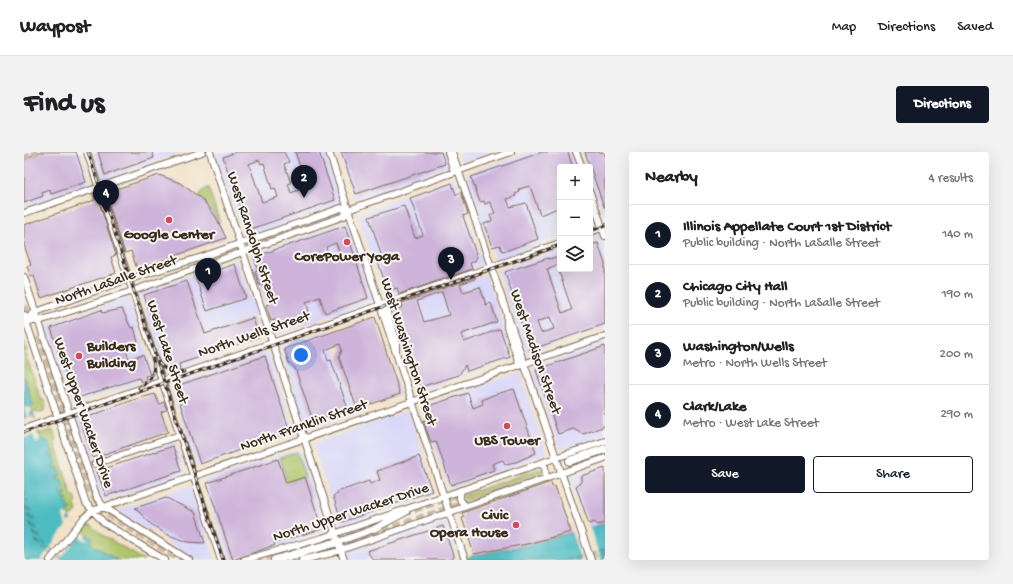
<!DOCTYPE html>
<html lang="en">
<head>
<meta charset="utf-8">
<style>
	body { margin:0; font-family:"Gochi Hand",sans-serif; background:#f2f2f2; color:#202124 }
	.controls { position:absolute; right:12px; top:12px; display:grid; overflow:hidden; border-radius:4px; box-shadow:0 4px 16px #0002 }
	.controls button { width:36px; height:36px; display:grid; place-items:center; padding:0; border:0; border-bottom:1px solid #e0e0e0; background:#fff; color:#202124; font:20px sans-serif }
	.you { position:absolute; left:277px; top:203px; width:14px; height:14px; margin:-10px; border:3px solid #fff; border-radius:50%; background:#1a73e8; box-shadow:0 0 0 6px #1a73e833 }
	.badge { display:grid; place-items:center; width:26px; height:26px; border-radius:50%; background:#111827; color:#fff; font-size:13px; font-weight:700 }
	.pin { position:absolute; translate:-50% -33px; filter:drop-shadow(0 1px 2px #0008) }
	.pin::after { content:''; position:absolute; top:21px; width:14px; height:12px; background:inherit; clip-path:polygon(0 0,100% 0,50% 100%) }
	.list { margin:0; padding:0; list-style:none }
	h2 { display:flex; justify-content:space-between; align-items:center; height:52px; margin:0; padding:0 16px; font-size:17px }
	h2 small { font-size:13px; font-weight:400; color:#757577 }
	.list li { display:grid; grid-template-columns:26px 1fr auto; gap:12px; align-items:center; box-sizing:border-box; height:60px; padding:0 16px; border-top:1px solid #e0e0e0 }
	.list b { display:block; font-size:15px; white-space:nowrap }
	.list p { margin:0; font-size:13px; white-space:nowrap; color:#757577 }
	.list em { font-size:13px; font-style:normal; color:#757577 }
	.actions { display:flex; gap:8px; padding:12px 16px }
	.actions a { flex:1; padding:9px 0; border:1px solid #111827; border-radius:4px; text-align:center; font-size:14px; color:#111827 }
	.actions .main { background:#111827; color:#fff }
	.icon { flex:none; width:22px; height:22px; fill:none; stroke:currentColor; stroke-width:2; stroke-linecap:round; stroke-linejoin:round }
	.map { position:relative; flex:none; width:581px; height:408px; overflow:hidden; border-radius:4px }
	header { display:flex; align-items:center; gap:24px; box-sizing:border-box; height:56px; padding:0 20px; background:#fff; border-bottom:1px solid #e0e0e0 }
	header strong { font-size:19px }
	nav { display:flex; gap:22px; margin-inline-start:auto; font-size:14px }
	.intro { display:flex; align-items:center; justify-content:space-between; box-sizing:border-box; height:96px; padding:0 24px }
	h1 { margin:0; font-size:28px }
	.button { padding:10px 18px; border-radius:4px; background:#111827; color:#fff; font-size:14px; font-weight:700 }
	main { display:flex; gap:24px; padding:0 24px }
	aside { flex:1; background:#fff; border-radius:4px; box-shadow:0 4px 16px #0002 }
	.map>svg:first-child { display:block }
</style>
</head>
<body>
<header>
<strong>Waypost</strong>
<nav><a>Map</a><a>Directions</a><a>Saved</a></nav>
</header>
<div class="intro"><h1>Find us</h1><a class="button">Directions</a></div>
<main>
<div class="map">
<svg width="581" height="408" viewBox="0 0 581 408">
	<rect width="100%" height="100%" fill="#f6f6f2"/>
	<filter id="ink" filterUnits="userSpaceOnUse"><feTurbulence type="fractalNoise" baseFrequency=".025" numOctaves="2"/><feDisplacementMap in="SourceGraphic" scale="8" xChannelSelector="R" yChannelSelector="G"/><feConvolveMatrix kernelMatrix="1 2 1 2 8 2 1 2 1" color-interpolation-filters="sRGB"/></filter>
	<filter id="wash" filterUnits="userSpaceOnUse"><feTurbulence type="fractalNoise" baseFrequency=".012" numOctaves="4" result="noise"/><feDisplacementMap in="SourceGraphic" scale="16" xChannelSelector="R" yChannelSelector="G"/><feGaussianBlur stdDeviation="0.9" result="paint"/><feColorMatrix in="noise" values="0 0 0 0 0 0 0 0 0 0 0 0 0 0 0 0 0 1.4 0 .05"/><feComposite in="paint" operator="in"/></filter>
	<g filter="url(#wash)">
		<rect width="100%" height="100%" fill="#f2e2c8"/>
		<path fill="#d9d7f8" d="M0 0H56L66 29 65 33 0 55Z
			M69 0H160L79 28Z
			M197 0H301L317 52 220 86 208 52 206 49 192 2Z
			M314 0H421L425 12 424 15 330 47Z
			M433 0H469L438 10Z
			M506 0H547L552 15H536V84L471 108 442 22Z
			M558 0H581V68L566 25V15H563Z
			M431 26 459 112 362 145 335 66 336 62 387 41Z
			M323 69 350 149 252 183 226 103Z
			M576 83 581 99V175L503 202 473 118 536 97V117H566V86Z
			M213 107 233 164 184 181 191 204 142 221 115 141Z
			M462 122 490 207 393 239 365 156Z
			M104 145 131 225 47 253 21 173Z
			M305 178 333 261 283 278 256 194Z
			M581 190V284L536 298 508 218 509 215Z
			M244 199 271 282 173 316 146 233Z
			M496 220 523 302 425 337 397 254Z
			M91 252 105 296 65 310 52 266Z
			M385 258 411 342 315 375 289 292Z
			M151 290 161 321 83 348 80 347 74 338 68 319Z
			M275 297 302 379 258 395 205 408 179 329Z
			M581 312V371L565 375 561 361 557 362 546 324Z
			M164 334 167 336 176 360 191 408H177L167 405 142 389 139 384 127 377 123 378 95 360 97 357Z
			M418 368 421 369 432 397 430 398 432 405 430 406V408H326L325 400Z"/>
		<path fill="#aec56a" stroke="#747844" d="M184 35 196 70 176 46V42Z
			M0 189 3 199 1 200 17 247H19L22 255 20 259 13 261 12 259 9 260 15 282 27 278 30 280 32 288 30 289 48 344 50 343 53 350 51 353 53 359 49 364 46 363 45 367 59 378 64 373 68 374 77 382 120 408H93L58 387 42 374V354L22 293 12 291 0 256 9 253 0 224Z
			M273 300 281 325 245 337 244 332 261 326 262 324 256 306Z
			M515 317 518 318 517 323 476 337H472L442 349 439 347 440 343Z"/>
		<path fill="#4dbcc2" stroke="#447370" d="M0 224 9 253 7 255 17 287 25 290 29 301 25 302 26 305 30 303 33 312 29 314V316L34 315 37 324 33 325V328L37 327 40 335 37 339 38 342 41 339 42 343 39 344 40 347 43 346 44 349 42 348 41 351 44 352 42 354 44 356 46 355 47 357 44 362 46 369 68 386 67 392 93 408H0Z
			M581 371V408H435L447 404 503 393Z"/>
		<path fill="#f2e2c8" d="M3 255 4 258 7 255 8 260 5 261 6 265 9 264 10 267H12L15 277 13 282 15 283 17 288 14 287 15 291H12L9 283 0 286V267L3 265 0 256Z
			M41 361 42 363 44 362 45 365 43 368 44 371 47 368 60 378 57 382 59 380 63 382 61 385 63 387 62 389 55 384 36 408H17L42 374 39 363Z
			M565 373 577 408H557L547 379Z"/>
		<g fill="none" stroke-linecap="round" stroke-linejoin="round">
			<path stroke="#415d57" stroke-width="1" stroke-dasharray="5 4" stroke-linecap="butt" d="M0 339 16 388 30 399
				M0 346 14 390 28 401
				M0 353 13 391 28 403
				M34 402 41 408
				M567 402 581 398
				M32 404 38 408
				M568 404 581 401
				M570 406 581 404
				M542 408 562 403
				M552 408 563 405"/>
		</g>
		<g id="blocks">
			<path fill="#ceb3da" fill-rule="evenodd" d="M13 0H52L62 30 27 42 26 38 18 41 19 44 0 51V6L14 2Z
				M74 0H128L130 6 81 23Z
				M212 0H260L265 10 260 12 267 31 264 32 267 41 283 35 271 0H295L311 48 224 78 199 5ZM235 8 237 12 240 11 248 37 251 36 254 45 238 50 225 12Z
				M317 0H417L421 12 332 42Z
				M518 0H544L547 10 549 15H536V55L516 63 506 34 495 37 496 40 491 42 492 44 483 47 486 55 502 51 514 87 484 98 478 99 476 93 468 95 460 72 468 69 466 63 471 61 466 50 461 52 460 49 456 50 447 25Z
				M561 0H581V55H580Z
				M135 23 156 31 179 48 192 65 202 86 113 117 107 99 101 101 80 38H82L83 40Z
				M428 31 432 43 437 40 444 62 439 64 453 105 451 109 446 111 448 117 375 142 373 136 364 139 354 110 359 108 345 65 380 54 391 86 399 83 386 46Z
				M72 41 92 103 87 105 92 121 17 146 10 124 7 125 3 114 7 113 0 93V73L71 48 69 42Z
				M321 74 344 146 301 161 296 145 282 150 285 159 282 160 285 167 254 177 251 168 247 169 242 153 246 152 239 132 235 133 231 119 234 118 230 105ZM312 91 316 102 305 106 302 95Z
				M574 91 581 112V172L506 198 481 120 524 106 525 107 536 104V112L523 117 538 161 548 158 534 117H566V93ZM526 165 530 177 517 181 513 170Z
				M211 112 222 146 183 159 172 126Z
				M451 125V127L436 132 439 140 456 135 462 153 467 151 473 170 437 182 440 190 476 177 486 205 443 219 441 213 435 223 399 234 394 232 370 161 372 157 379 155 378 151ZM418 140 425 163 400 170 393 149Z
				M163 129 181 182 229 166 235 185 155 212 156 216 151 218 149 214 145 216 135 187 140 185 135 171 130 173 120 143Z
				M98 157 107 176 110 175 114 190 105 193 106 195 102 197 105 208 119 203 126 223 121 224 122 228 117 230 115 226 50 247 27 176 77 158 78 161Z
				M351 165 376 242 333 257 315 205 318 198 316 192 301 198 304 209 307 208 324 257 289 269 271 216 265 211 260 197Z
				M581 194V274L559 282 549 277 534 282 512 218Z
				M241 204 266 280 176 312 151 236 152 234Z
				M490 237 512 301 492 310 481 312 479 308 468 312 470 318 427 333 412 289 407 290 399 269 405 267 401 255 444 241 449 256 459 252 458 248 469 243Z
				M131 242 135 252 140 250 143 258 137 260 144 280 69 306 56 268 109 248Z
				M149 294 157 319 82 344 73 319Z
				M395 304 408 339 318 370 309 344 314 342 313 340 345 329 346 332 356 328 353 319Z
				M254 307 262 331 281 325 298 377 250 391 251 393 209 408 183 331Z
				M581 316V371L574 373 570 370 565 372 552 334 557 330V324Z
				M527 330 528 335 531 334 547 380 503 392 450 402 438 366 440 365 438 361Z
				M142 346 171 360 181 391 164 390 142 382 127 372 111 356Z
				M419 374 430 406 424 408H349L343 399Z"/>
		</g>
	</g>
	<g filter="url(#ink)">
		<use href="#blocks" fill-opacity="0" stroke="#7b6a5a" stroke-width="1"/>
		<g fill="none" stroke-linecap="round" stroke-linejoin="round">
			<path stroke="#cdbda6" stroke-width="6" stroke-dasharray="6 3" stroke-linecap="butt" d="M0 6 15 0
				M53 317 71 312"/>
			<path stroke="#cdbda6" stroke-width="8" stroke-dasharray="8 4" stroke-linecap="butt" d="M0 154 5 171
				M16 184 66 337 78 358 158 408
				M530 309H546
				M230 408 276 396 452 336
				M267 408 325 391 509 328"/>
			<g stroke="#7b6a5a" stroke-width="8">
				<path id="secondary" d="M63 0 197 408
					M186 0 320 408
					M305 0 441 408
					M424 0 430 20
					M428 0 567 408
					M552 0 558 15
					M566 40 581 84
					M0 61 178 0
					M566 80 581 75
					M0 125 73 346 80 355 165 408
					M360 152 372 187V200
					M0 163 62 351 80 371 141 408
					M483 164V175L496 214
					M0 169 12 160 96 130 178 105 317 56 324 58 487 0
					M2 169H15L100 142 320 64 324 58
					M0 277 536 91
					M71 312 156 283
					M516 312 521 315 522 327
					M437 338C435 346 435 349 442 354
					M314 390 350 377 382 360
					M26 408 60 366 68 359 581 184
					M220 408 298 386 581 289
					M278 408 308 401 581 306"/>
			</g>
			<g stroke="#7b6a5a" stroke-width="10">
				<path id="highway" d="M546 309 581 297
					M251 408 314 390"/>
			</g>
			<use href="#secondary" stroke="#fff" stroke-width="6"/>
			<use href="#highway" stroke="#fff" stroke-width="8"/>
			<g stroke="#3b2a1e" stroke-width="3">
				<path id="rail" d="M64 0 199 408
					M566 79 581 74
					M135 211C142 219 149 221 160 220
					M115 236C127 229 132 220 129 207
					M0 280 536 93"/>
			</g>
			<use href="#rail" stroke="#f6f6f2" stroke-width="1.5" stroke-dasharray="4.5" stroke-linecap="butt"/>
		</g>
	</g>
	<g fill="#d1495b" stroke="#f6f6f2" stroke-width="1.5">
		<circle cx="145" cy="68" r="4"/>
		<circle cx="323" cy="90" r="4"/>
		<circle cx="55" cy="204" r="4"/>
		<circle cx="483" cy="274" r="4"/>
		<circle cx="492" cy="373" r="4"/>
	</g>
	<g text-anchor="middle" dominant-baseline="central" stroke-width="4" stroke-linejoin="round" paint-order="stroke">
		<g font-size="15" font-weight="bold" fill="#3b2a1e" stroke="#f6f6f2">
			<text x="145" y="83">Google Center</text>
			<text x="323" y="105">CorePower Yoga</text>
			<text x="63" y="195" text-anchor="start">Builders<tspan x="63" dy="17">Building</tspan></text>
			<text x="483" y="289">UBS Tower</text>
			<text x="484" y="364" text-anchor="end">Civic<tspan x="484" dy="17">Opera House</tspan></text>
		</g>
		<g font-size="15" fill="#3b2a1e" stroke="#f6f6f2">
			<text transform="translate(228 86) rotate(72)">West Randolph Street</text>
			<text transform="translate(92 129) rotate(-19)">North LaSalle Street</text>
			<text transform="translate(230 183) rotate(-19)">North Wells Street</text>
			<text transform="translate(143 200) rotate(72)">West Lake Street</text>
			<text transform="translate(384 200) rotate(72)">West Washington Street</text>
			<text transform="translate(511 200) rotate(71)">West Madison Street</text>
			<text transform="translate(59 261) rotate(71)">West Upper Wacker Drive</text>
			<text transform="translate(280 274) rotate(-19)">North Franklin Street</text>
			<text transform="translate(327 361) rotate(-18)">North Upper Wacker Drive</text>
		</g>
	</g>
</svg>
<div class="controls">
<button>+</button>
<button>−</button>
<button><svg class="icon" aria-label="layers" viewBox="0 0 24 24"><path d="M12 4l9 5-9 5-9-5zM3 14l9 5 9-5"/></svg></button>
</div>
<div class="you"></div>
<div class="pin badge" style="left:184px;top:139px">1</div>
<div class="pin badge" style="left:280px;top:46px">2</div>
<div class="pin badge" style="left:427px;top:128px">3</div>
<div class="pin badge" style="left:82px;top:61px">4</div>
</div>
<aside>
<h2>Nearby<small>4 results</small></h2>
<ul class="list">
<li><span class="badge">1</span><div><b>Illinois Appellate Court 1st District</b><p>Public building · North LaSalle Street</p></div><em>140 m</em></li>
<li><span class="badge">2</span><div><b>Chicago City Hall</b><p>Public building · North LaSalle Street</p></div><em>190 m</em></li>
<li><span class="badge">3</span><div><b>Washington/Wells</b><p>Metro · North Wells Street</p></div><em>200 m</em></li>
<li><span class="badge">4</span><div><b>Clark/Lake</b><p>Metro · West Lake Street</p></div><em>290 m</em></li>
</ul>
<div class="actions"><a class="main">Save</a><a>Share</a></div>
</aside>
</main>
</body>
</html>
